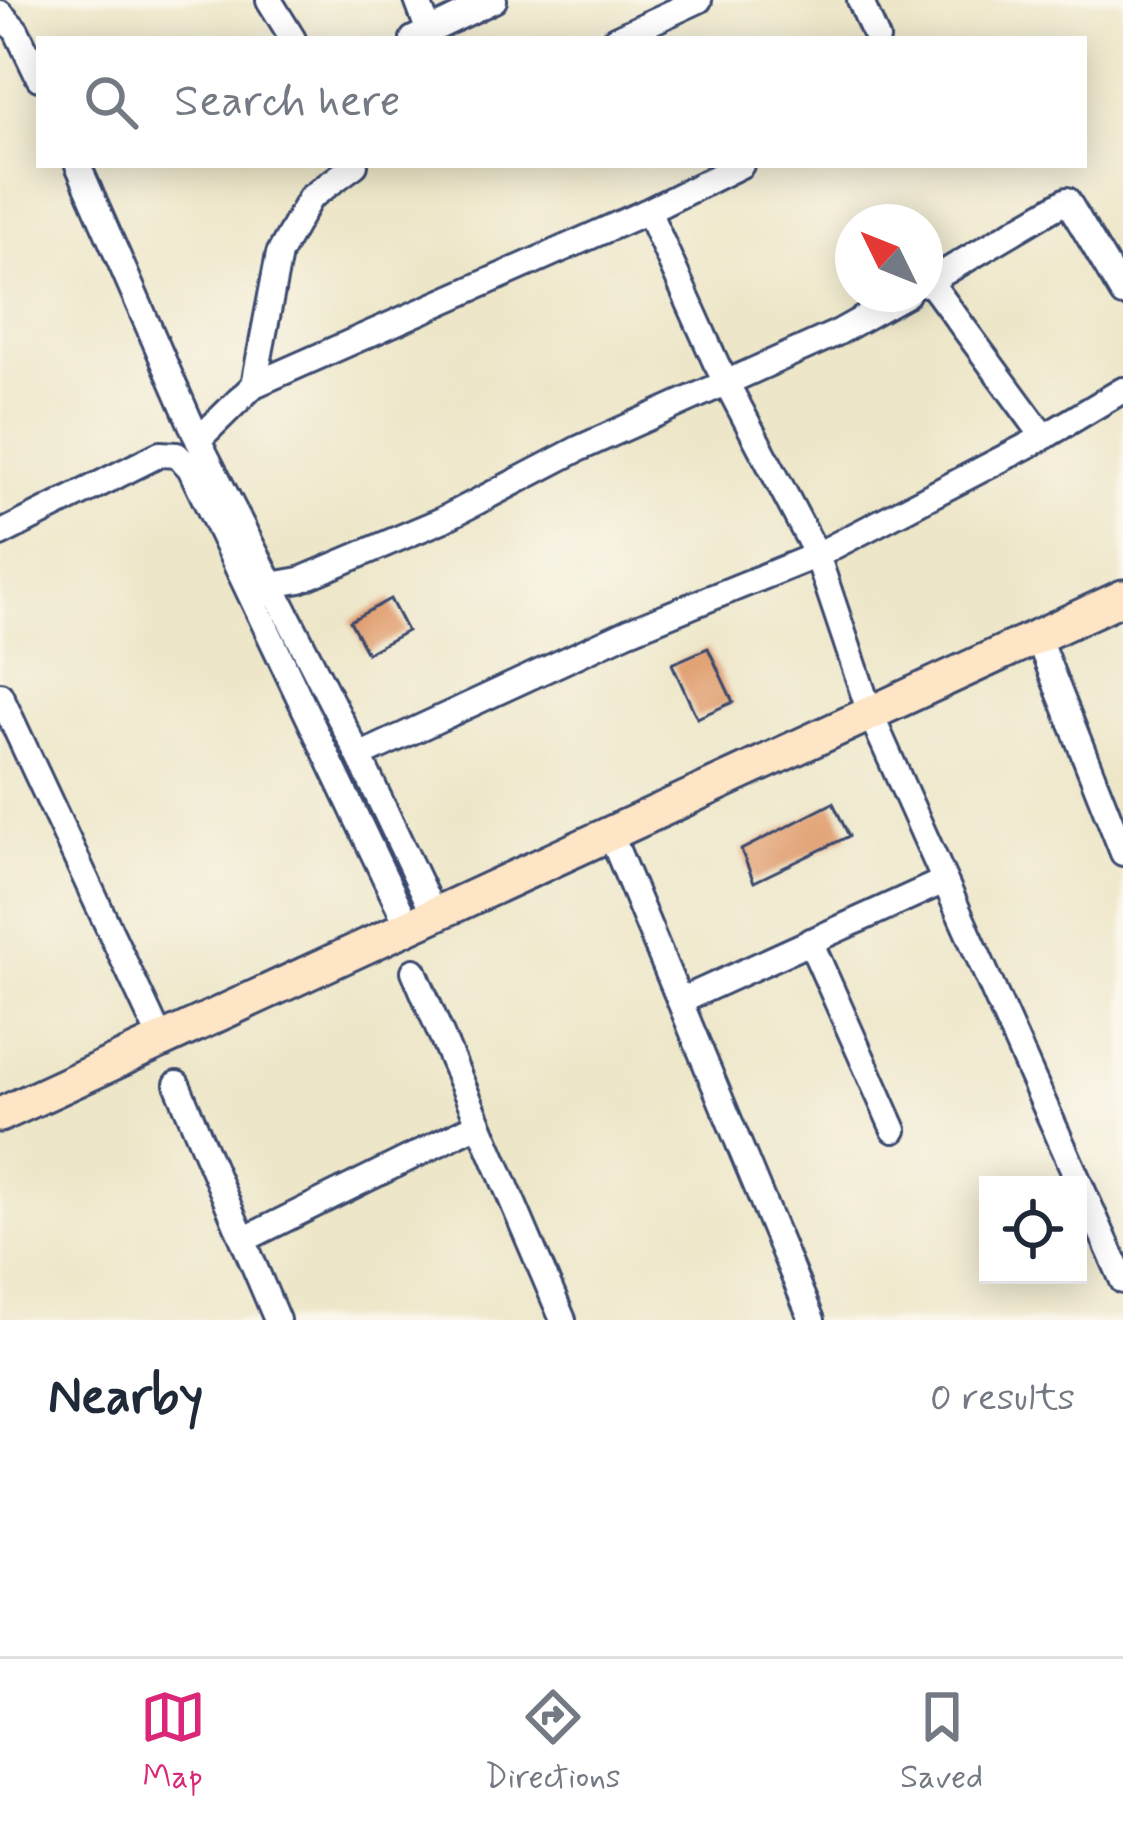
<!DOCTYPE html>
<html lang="en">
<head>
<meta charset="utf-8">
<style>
	body { margin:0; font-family:Mynerve,sans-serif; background:#f2f2f3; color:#1f2937 }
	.controls { position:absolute; right:36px; bottom:36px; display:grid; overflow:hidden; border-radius:0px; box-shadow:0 6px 30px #0003 }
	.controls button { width:108px; height:108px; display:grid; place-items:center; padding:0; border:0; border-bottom:3px solid #e0e1e3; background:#fff; color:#1f2937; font:60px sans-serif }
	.compass { position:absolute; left:835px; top:204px; width:108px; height:108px; border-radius:50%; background:#fff; box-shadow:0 6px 30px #0003; rotate:313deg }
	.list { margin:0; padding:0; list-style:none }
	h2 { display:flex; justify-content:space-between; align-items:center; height:156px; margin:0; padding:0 48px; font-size:51px }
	h2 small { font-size:39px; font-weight:400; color:#747a83 }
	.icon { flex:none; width:66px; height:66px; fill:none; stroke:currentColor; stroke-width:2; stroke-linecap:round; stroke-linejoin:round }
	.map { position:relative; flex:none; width:1123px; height:1320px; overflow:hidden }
	.search { position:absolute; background:#fff; box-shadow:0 6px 30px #0003; left:36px; right:36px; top:36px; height:132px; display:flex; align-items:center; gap:30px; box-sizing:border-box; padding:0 42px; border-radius:0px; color:#747a83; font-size:45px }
	.sheet { height:336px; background:#fff }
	nav { display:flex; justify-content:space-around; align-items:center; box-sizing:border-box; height:168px; border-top:3px solid #e0e1e3; background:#fff; font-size:33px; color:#747a83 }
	nav a { display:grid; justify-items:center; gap:6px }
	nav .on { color:#db2777 }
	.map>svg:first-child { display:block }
</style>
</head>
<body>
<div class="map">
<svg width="1123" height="1320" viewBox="0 0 1123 1320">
	<rect width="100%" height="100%" fill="#fbf7ec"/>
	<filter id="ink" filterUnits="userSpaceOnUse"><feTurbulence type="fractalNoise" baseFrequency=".00833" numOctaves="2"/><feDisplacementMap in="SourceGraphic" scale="24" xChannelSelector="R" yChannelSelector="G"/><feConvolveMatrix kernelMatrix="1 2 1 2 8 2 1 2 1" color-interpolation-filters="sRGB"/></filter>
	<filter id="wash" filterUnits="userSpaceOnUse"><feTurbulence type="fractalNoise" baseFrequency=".004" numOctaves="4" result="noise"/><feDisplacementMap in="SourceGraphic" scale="48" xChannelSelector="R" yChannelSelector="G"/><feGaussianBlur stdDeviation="2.7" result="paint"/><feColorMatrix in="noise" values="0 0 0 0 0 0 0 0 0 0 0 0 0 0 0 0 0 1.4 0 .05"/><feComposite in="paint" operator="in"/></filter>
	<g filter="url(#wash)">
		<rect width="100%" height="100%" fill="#ede6c8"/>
		<g id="blocks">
			<path fill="#df9968" d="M390 599 407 631 367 653 350 621Z
				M708 648 733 702 697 718 672 664Z
				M833 803 849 836 754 882 741 850Z"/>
		</g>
	</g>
	<g filter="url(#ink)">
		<use href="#blocks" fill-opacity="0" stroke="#3a4a6e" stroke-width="3"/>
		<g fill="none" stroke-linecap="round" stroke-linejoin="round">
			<g stroke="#3a4a6e" stroke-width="30">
				<path id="street" d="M269 0 293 39
					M417 0 429 32
					M860 0 877 39
					M0 13 16 30 39 78
					M413 39 494 0
					M615 39 699 0
					M78 165 198 440 359 756 434 914
					M741 165 648 211 716 363 817 555 870 713 1123 1281
					M930 282 1044 437
					M925 284 1067 200 1123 294
					M254 385 279 254 310 198 355 165
					M198 440 254 385 648 211
					M0 534 160 454 177 455 190 468 408 926
					M271 585 300 580 442 520 578 449 837 333 907 294
					M1037 636 1123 853
					M0 695 161 1040
					M359 756 629 631 817 555 1044 437 1123 390
					M610 833 812 1320
					M810 941 894 1130
					M414 971 563 1320
					M682 1000 944 881
					M177 1084 277 1320
					M243 1240 478 1124"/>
			</g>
			<g stroke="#3a4a6e" stroke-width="39">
				<path id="secondary" d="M0 1115 1123 597"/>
			</g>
			<use href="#street" stroke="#fff" stroke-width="24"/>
			<use href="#secondary" stroke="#fee5c5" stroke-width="33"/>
		</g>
	</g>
</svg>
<div class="controls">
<button><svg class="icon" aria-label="locate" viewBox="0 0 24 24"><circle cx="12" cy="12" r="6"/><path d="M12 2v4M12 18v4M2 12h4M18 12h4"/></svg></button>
</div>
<svg class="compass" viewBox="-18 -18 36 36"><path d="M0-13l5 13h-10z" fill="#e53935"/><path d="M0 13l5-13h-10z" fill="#747a83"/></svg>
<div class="search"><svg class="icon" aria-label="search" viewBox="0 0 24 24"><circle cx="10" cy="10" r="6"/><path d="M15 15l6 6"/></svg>Search here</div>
</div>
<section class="sheet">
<h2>Nearby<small>0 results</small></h2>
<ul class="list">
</ul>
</section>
<nav>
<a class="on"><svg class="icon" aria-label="map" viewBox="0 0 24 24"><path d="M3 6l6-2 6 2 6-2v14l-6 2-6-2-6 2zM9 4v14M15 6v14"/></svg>Map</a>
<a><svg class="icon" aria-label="directions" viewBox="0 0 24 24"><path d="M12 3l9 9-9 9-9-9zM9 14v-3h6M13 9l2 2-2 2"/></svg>Directions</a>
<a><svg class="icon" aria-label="saved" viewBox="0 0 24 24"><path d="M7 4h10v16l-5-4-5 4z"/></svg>Saved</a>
</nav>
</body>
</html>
